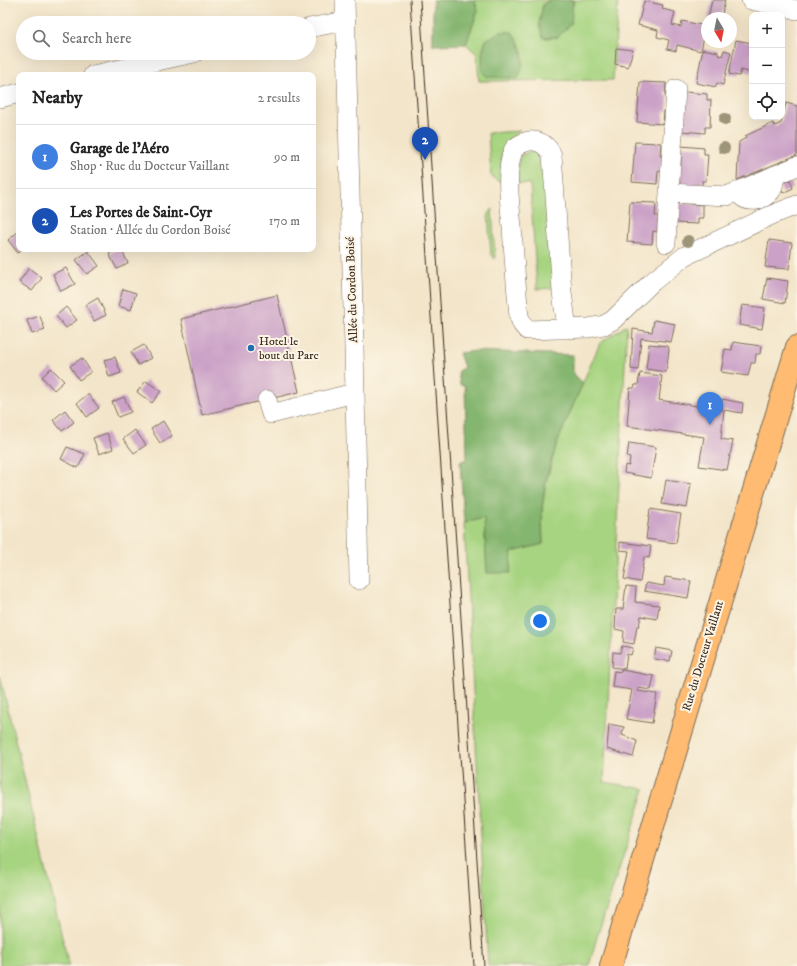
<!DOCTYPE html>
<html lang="en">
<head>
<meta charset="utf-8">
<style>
	body { margin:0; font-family:"IM FELL DW Pica",serif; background:#f6f6f6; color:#222 }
	.controls { position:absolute; right:12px; top:12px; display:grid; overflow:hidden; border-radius:8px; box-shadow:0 4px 16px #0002 }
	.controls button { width:36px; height:36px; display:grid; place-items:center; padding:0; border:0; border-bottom:1px solid #e0e0e0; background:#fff; color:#222; font:20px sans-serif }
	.compass { position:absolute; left:701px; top:12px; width:36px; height:36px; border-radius:50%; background:#fff; box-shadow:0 4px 16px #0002; rotate:170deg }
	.you { position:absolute; left:540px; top:621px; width:14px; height:14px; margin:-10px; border:3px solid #fff; border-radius:50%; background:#1a73e8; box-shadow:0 0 0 6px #1a73e833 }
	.badge { display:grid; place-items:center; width:26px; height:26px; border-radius:50%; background:#2563eb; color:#fff; font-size:13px; font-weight:700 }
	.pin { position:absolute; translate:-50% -33px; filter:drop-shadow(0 1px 2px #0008) }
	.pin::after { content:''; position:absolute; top:21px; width:14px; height:12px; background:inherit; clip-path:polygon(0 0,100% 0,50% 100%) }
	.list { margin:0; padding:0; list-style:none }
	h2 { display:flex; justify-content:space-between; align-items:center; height:52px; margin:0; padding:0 16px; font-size:17px }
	h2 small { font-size:13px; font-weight:400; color:#767676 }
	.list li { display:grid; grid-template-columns:26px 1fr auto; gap:12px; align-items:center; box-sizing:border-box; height:64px; padding:0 16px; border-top:1px solid #e0e0e0 }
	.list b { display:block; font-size:15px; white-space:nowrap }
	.list p { margin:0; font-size:13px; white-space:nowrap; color:#767676 }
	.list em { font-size:13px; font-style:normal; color:#767676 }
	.icon { flex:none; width:22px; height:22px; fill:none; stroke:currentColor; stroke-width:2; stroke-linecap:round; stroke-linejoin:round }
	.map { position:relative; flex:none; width:797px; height:966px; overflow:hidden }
	.search { position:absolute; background:#fff; box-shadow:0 4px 16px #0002; left:16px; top:16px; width:300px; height:44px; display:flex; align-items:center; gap:10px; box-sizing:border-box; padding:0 14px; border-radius:22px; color:#767676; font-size:15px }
	.panel { position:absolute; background:#fff; box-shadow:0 4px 16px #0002; left:16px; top:72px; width:300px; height:180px; border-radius:8px }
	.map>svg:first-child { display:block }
</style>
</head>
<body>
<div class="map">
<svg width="797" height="966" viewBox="0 0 797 966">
	<rect width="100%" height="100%" fill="#fcf5e5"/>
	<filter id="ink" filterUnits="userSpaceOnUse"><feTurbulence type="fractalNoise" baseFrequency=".025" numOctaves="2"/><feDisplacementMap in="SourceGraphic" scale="8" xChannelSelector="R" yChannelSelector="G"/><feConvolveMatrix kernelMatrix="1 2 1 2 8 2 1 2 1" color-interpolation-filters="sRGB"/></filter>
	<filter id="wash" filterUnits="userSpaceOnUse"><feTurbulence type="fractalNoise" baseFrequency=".012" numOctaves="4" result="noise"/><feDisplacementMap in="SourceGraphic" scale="16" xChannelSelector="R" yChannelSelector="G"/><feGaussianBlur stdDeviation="0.9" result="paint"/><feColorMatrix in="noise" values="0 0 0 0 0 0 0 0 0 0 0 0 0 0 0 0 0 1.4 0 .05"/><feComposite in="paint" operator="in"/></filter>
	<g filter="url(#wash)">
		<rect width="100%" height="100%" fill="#f3e5c9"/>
		<path fill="#a7d481" stroke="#717f50" d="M474 0H550L543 4 539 24 544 38 558 37 574 3 573 0H618L613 80 479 81 477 54 466 44 478 10Z
			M520 131C497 146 501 156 503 181H498L491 176 488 133Z
			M531 151H536L543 155 556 288 537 289 530 184 514 183 520 156Z
			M492 209 495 259 491 255 488 213Z
			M627 325 604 782 645 789 597 937 589 966H488L464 523 484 518 487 573 512 552 543 544 542 509 546 482 558 440 600 343Z
			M0 676 69 966H0Z"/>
		<path fill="#85b66f" stroke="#607046" d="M433 0H474L478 10 466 44 433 45Z
			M550 0H573L571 24 558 37 543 38 539 24 543 4Z
			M499 32H512C523 48 527 60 518 78L487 77 482 72V52L486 40Z
			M475 351 573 355V373L583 383C566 422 544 467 542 510 542 521 542 533 543 544L512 552 510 573H487L484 518 464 523 460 462 467 459 465 386 460 385 458 372 464 367 459 353Z"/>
		<g id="blocks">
			<path fill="#cba1c7" d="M712 0H725L721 18H708Z
				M644 1 663 5 662 9 675 12 672 25 681 27 682 21 706 26 701 51 677 45 676 51 667 49 669 40 657 37 658 30 638 25Z
				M787 14 783 33H782V15Z
				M736 40 752 43V73L741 70 739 76 729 74Z
				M616 48 633 50 628 67 615 64Z
				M703 49 718 52V55L722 56 724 50 731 52 723 85 717 83 716 87 696 83Z
				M640 82 666 83 665 96H668L667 112 664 111 663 124 637 122Z
				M685 92 707 94V100H711L710 127H705V133L681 131Z
				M786 103 797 106V155L737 180 739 142 746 138 745 136 773 123 775 126 781 123Z
				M635 142 661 143 660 156H663L662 172 658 171 657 184 632 182Z
				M681 146 704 148V154H708L706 181H702V187L680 186 679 166H681V154H680Z
				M785 179 786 182 790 180 793 188 783 193 779 185Z
				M630 202 656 203 655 216H658L657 232 653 231 652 244 627 242Z
				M677 203 703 205V218H698V224L674 223Z
				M19 231V249H22L18 253 8 240Z
				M769 240 792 243 789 269 765 267Z
				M117 249H121L128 263 117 269 109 254Z
				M88 251 99 266 87 274 76 260Z
				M29 268 42 278 32 291 19 282Z
				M66 268 75 284 61 291 53 274Z
				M767 278 788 281 785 303 763 299Z
				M123 289 136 293 131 310 118 306Z
				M277 295 299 392 202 415 181 319Z
				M98 298 106 315 94 321 86 305Z
				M742 305 765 308 762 329 739 325Z
				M66 307 77 320 66 328 56 316Z
				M40 316 45 330 32 334 27 320Z
				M654 320 675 324 671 342 641 338 638 370 631 369 633 329 652 332Z
				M733 342 761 346 760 354H756L755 363H751L748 376 721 372 725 349 732 350Z
				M649 344 668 346 669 350 666 372 646 369Z
				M144 345 151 358 138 365 131 352Z
				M115 357 121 373 109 377 104 360Z
				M82 358 91 372 79 380 70 366Z
				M51 368 64 381 54 390 42 377Z
				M640 373 662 376 659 400 722 410V399L743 403 742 413 724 410 721 439 733 441 727 470 699 466 704 437 627 426 630 388H634L635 385H638Z
				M146 381 161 391 152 403 137 392Z
				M88 394 99 408 87 417 77 403Z
				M124 397 131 412 118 417 112 402Z
				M65 410 74 422 62 431 53 420Z
				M163 421 172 436 160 443 151 429Z
				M135 430 146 445 134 453 123 439Z
				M107 433 113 449 99 454 93 438Z
				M629 443 656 447 651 478 624 473 625 465 629 466 630 458 627 457Z
				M67 447 85 454 78 468 61 459Z
				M666 480 691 484 687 508 662 504Z
				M650 509 681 514 676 543 646 539Z
				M620 542 651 546 649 558 644 557 640 582 624 579 629 551 620 550Z
				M665 577 691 581 688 598 644 591 646 583 664 586Z
				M626 586 636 587 635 602 659 605 657 619 641 616 639 626H637L634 644 623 642 624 631 615 629 616 609H623Z
				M622 646 633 648 631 655 627 654 625 669 612 667 613 652 620 653Z
				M656 648 672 651 670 661 654 659Z
				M622 670 654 676 651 690 638 688V691L657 694 652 723 626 719 632 690 612 687 614 671 621 672Z
				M609 724 624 727 622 735 637 741 633 757 607 749Z"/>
		</g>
	</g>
	<g filter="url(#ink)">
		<use href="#blocks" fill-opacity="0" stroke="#7b6b5a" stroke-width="1"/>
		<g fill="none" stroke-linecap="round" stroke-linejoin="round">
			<g stroke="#7b6b5a" stroke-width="20">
				<path id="minor" d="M345 0 354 347 359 580
					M751 0 797 10
					M309 28 345 21
					M93 75 194 53
					M676 89 669 193 727 196 797 166
					M0 98 19 93
					M741 196C750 204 764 200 771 191 774 187 774 180 775 175
					M666 243 669 193
					M567 329 562 292 552 155C548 147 543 142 534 141 528 140 515 145 513 151 505 170 510 206 512 227 514 257 516 286 519 316L522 324 527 330 588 328 604 325 613 320 652 282 685 256 774 214 797 205
					M267 400 271 414 354 393"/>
			</g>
			<g stroke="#7b6b5a" stroke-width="24">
				<path id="major" d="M611 966 797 347"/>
			</g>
			<use href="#minor" stroke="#fff" stroke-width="19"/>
			<use href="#major" stroke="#febb71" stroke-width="22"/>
			<path stroke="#3b2a1e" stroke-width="1" d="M410 0 474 966
				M420 0 484 966"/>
		</g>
		<g fill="#9d9579">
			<circle cx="725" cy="119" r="6"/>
			<circle cx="724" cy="148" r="6"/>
			<circle cx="688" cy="241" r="6"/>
		</g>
	</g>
	<circle fill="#1f6fb2" stroke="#fcf5e5" stroke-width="1.5" cx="251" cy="348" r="4"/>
	<g text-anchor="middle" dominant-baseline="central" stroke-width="4" stroke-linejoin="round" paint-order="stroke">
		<g font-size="12" fill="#3b2a1e" stroke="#fcf5e5">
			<text transform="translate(352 290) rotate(-92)">Allée du Cordon Boisé</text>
			<text transform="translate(703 656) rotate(-73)">Rue du Docteur Vaillant</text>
		</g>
		<g font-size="12" fill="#3b2a1e" stroke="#fcf5e5" text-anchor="start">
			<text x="259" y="341">Hotel le<tspan x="259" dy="14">bout du Parc</tspan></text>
		</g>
	</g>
</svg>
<div class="controls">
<button>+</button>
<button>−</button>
<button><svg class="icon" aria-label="locate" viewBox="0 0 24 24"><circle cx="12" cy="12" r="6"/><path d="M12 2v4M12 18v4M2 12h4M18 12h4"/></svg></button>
</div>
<svg class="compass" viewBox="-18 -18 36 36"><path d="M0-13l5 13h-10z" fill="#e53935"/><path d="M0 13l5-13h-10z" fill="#767676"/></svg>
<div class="you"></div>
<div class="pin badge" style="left:710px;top:425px;background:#3f7fe0">1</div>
<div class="pin badge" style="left:425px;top:160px;background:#1a4fb4">2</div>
<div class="search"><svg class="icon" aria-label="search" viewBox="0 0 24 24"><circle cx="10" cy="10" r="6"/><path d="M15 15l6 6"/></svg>Search here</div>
<section class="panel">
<h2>Nearby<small>2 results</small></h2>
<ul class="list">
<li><span class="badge" style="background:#3f7fe0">1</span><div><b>Garage de l’Aéro</b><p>Shop · Rue du Docteur Vaillant</p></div><em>90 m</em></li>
<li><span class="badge" style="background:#1a4fb4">2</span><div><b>Les Portes de Saint-Cyr</b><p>Station · Allée du Cordon Boisé</p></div><em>170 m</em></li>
</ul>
</section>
</div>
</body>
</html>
